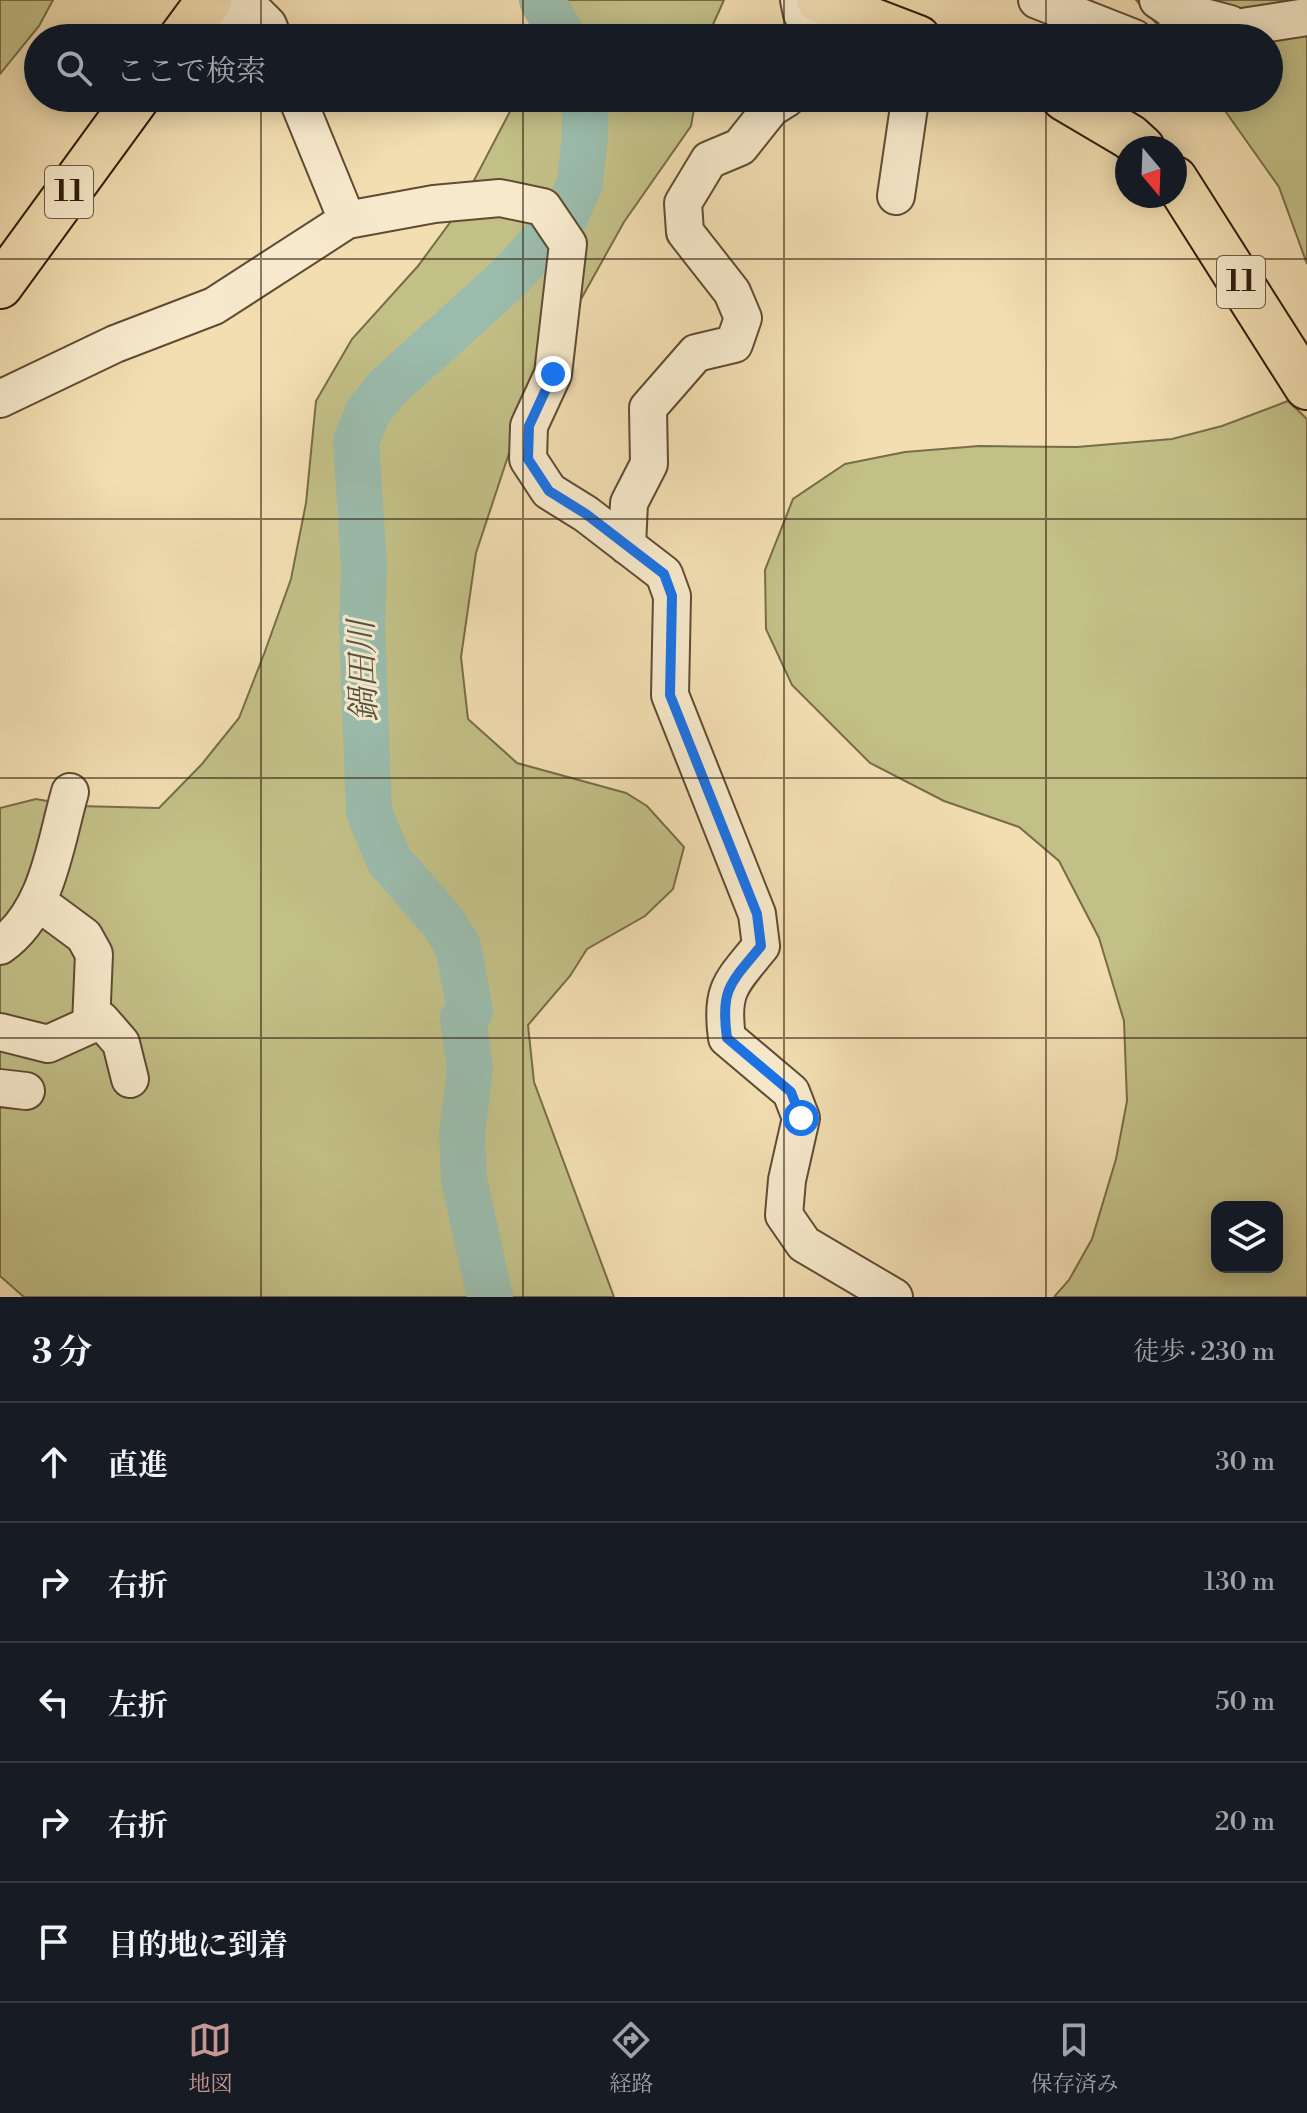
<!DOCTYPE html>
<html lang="ja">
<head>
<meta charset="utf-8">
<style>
	body { margin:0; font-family:"Libre Bodoni","Noto Serif JP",serif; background:#242831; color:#f1f3f6 }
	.controls { position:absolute; right:24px; bottom:24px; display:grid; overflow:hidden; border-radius:16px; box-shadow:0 4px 20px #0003 }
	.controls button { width:72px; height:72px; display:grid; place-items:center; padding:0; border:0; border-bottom:2px solid #363941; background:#171b24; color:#f1f3f6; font:40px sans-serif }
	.compass { position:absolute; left:1115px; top:136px; width:72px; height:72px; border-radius:50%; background:#171b24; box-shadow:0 4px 20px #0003; rotate:161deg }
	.stop { position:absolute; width:24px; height:24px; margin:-18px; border:6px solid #1a73e8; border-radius:50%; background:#fff }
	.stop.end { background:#1a73e8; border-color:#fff; box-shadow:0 2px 8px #0008 }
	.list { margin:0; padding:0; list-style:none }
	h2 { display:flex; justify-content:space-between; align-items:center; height:104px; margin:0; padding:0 32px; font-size:34px }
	h2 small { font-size:26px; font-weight:400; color:#9ea1a6 }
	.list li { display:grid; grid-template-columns:52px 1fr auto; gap:24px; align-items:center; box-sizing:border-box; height:120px; padding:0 32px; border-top:2px solid #363941 }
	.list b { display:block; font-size:30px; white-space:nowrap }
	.list em { font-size:26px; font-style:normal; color:#9ea1a6 }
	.icon { flex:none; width:44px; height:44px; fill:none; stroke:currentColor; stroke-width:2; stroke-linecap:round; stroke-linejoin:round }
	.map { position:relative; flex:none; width:1307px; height:1297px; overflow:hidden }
	.search { position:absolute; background:#171b24; box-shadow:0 4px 20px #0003; left:24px; right:24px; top:24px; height:88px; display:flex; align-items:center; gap:20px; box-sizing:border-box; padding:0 28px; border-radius:44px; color:#9ea1a6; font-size:30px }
	.sheet { height:704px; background:#171b24 }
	nav { display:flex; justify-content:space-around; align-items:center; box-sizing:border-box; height:112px; border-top:2px solid #363941; background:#171b24; font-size:22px; color:#9ea1a6 }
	nav a { display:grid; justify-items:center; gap:4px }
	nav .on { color:#c59692 }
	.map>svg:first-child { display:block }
</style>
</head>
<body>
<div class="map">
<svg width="1307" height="1297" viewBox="0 0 1307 1297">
	<rect width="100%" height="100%" fill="#f2deb1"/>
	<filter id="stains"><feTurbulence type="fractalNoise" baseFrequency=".0025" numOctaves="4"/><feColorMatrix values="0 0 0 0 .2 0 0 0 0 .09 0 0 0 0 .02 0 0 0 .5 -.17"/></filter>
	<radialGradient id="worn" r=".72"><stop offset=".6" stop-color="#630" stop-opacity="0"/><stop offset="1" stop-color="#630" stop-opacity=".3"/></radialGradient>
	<path fill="#c2bf87" stroke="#786c49" stroke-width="2" fill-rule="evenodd" d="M0 0H53L39 26 0 74Z
		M556 0H724L707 38H542Z
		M1136 0H1307V264L1279 187 1216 98H1269V38H1169Z
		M517 98H696L691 126 624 222 575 310 517 429 476 553 461 657 468 719 517 763 626 793 647 806 684 847 673 889 645 916 587 949 570 976 528 1025 534 1082 614 1297H24L0 1276V808L36 799 77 806 159 808 202 764 239 718 264 654 291 579 306 503 316 401 352 339 418 266 457 213Z
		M1288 401 1307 419V1297H1054L1069 1280 1092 1239 1116 1159 1127 1101 1124 1021 1099 938 1059 861 1019 827 944 801 870 763 792 685 766 629 765 570 793 499 845 464 905 452 979 446 1077 447 1172 439 1222 426ZM1217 1207H1277V1267H1217Z"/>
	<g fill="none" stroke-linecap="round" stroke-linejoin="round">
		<path stroke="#9bbcac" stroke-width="46" d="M542 0 563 38
			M490 1297 464 1180 462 1133 470 1068 463 1019 470 1011 458 946 442 921 389 860 369 812 362 626 364 566 356 441 368 412 387 388 510 277 566 215 580 183 585 134V98"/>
		<g stroke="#604b34" stroke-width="40">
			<path id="minor" d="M799 0 802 14 829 38
				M1037 0 1134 38
				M1158 0 1170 8 1230 24
				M211 38C225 22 234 12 256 13L268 25 273 38
				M1170 38 1307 17
				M297 98 347 220
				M896 196 909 107 905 98
				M0 399 115 344 214 306 347 220 434 204 500 198 543 207 568 244 553 374 529 426 528 459 549 491 586 514 664 574 672 596 670 695 757 914 761 946C732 982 720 989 727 1038L791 1092 801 1118 787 1180 784 1215 804 1244 894 1297
				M627 546 629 503 649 464 648 408 696 353 734 344 743 318 732 292 685 232 683 203 709 160 740 147 771 108 787 98
				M38 902 84 936 94 954 91 1025
				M0 946C48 913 55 844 70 792
				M0 1032 48 1044 101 1020 121 1043 130 1079
				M0 1088 26 1091"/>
		</g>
		<g stroke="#2f1a0b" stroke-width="48">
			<path id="major" d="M819 0 918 38
				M181 38 209 0
				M1064 98 1130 137 1142 148
				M1175 179 1307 387
				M0 286 137 98"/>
		</g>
		<use href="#minor" stroke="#f7eacc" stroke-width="36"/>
		<use href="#major" stroke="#f2deb1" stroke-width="44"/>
	</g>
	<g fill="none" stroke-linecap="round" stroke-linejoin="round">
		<path stroke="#1a73e8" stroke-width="10" d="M553 374 529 426 528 459 549 491 586 514 664 574 672 596 670 695 757 914 761 946C731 983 720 988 727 1038L791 1092 801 1118"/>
	</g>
	<path fill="none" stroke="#2f1a0b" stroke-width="2" stroke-opacity="0.55" d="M261 0V38M523 0V38M784 0V38M1046 0V38M261 98V1297M523 98V1297M784 98V1297M1046 98V1297M0 259H1307M0 519H1307M0 778H1307M0 1038H1307"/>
	<g text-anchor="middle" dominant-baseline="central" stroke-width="6" stroke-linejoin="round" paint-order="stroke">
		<g fill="#f7eacc" stroke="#6b5845" stroke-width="2">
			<rect x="45" y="166" width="48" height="52" rx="6"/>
			<rect x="1217" y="256" width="48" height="52" rx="6"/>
		</g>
		<g font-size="30" font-weight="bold" fill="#2f1a0b">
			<text x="69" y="192">11</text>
			<text x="1241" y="282">11</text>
		</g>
		<g font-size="34" font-style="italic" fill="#555343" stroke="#f7eacc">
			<text transform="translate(364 671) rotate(-92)">鍋田川</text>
		</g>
	</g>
	<rect width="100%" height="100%" filter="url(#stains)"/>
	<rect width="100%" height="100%" fill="url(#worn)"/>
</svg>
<div class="controls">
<button><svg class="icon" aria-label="layers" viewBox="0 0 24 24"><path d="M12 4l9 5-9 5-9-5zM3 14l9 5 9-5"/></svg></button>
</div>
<svg class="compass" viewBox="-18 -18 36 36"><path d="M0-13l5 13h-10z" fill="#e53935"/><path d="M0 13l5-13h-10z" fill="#9ea1a6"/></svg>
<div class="stop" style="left:801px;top:1118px"></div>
<div class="stop end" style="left:553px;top:374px"></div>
<div class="search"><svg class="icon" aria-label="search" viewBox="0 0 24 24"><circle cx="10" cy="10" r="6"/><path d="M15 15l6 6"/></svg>ここで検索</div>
</div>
<section class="sheet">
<h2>3 分<small>徒歩 · 230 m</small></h2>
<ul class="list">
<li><svg class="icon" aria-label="ahead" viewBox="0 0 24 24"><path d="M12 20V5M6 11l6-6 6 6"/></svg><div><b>直進</b></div><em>30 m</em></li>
<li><svg class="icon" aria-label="right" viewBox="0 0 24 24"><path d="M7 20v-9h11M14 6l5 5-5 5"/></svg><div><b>右折</b></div><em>130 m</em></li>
<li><svg class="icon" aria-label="left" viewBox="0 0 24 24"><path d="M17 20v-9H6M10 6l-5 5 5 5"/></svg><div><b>左折</b></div><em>50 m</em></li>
<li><svg class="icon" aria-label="right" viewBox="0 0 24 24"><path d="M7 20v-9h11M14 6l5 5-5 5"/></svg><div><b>右折</b></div><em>20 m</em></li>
<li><svg class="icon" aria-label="arrive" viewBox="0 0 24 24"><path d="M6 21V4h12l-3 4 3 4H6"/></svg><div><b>目的地に到着</b></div></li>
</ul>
</section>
<nav>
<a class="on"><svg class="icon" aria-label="map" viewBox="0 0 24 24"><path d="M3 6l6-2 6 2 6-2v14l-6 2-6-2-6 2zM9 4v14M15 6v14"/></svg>地図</a>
<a><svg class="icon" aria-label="directions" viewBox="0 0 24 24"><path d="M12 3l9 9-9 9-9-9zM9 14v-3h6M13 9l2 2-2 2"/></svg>経路</a>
<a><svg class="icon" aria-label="saved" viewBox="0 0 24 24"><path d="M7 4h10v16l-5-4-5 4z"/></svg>保存済み</a>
</nav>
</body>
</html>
